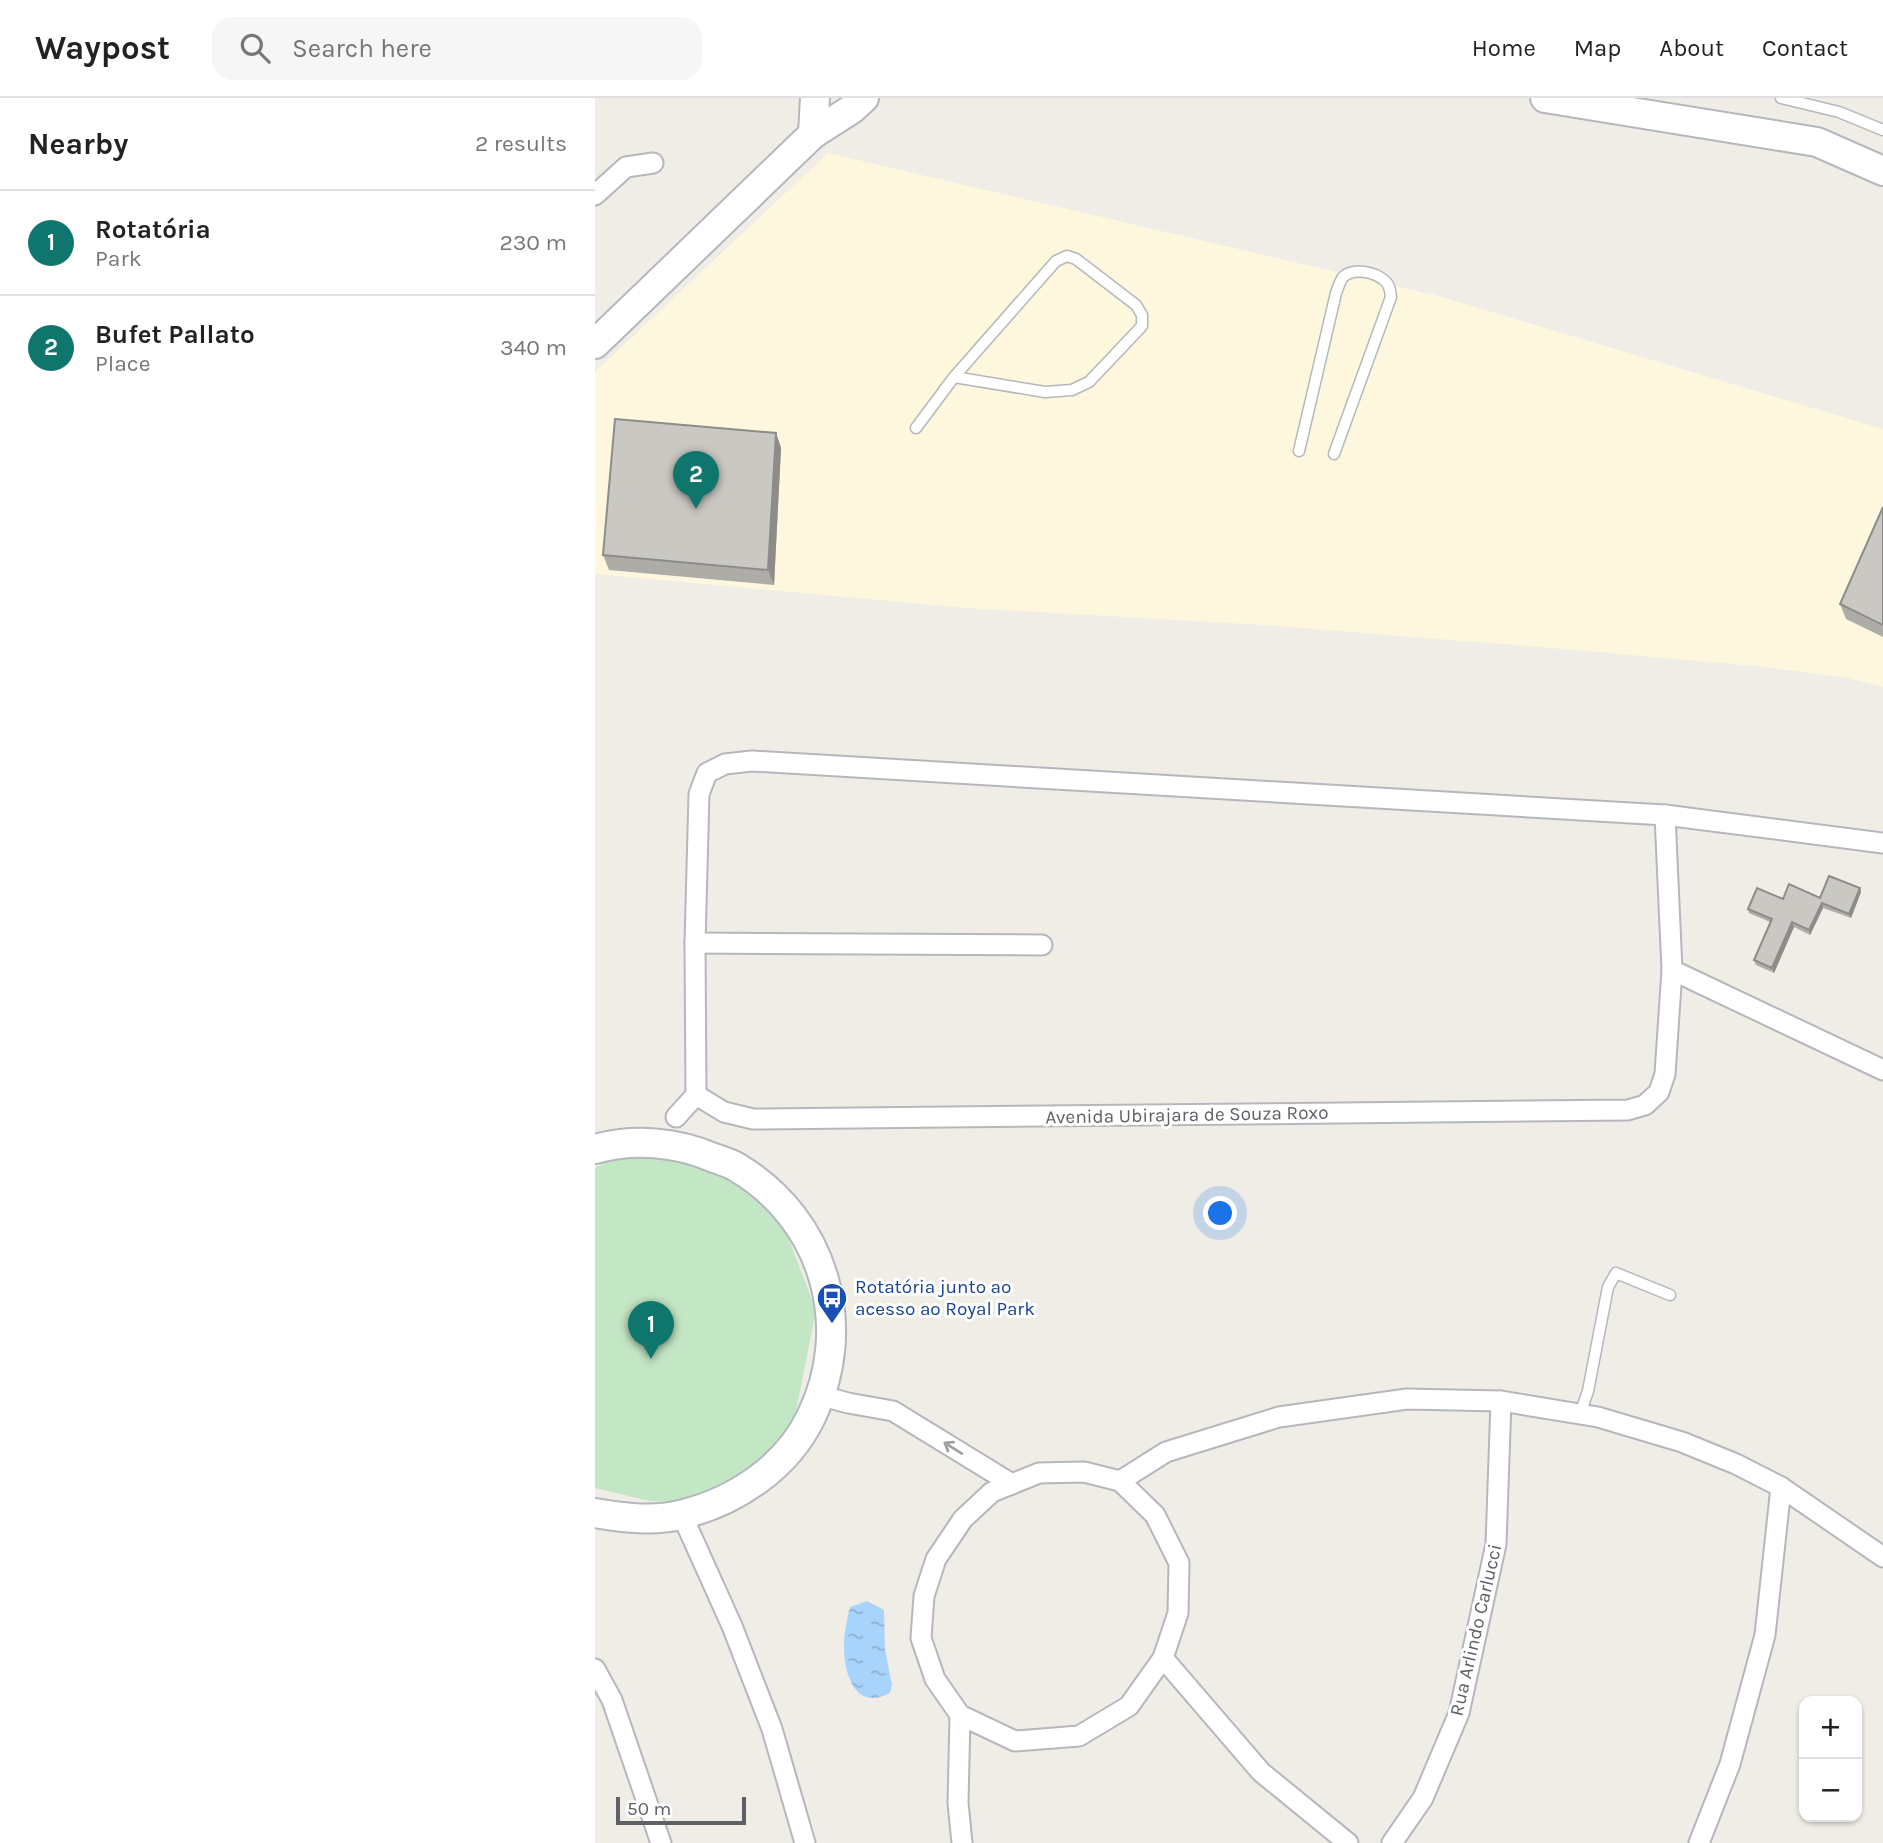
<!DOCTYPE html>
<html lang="en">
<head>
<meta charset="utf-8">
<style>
  :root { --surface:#fff; --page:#f6f6f6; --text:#222; --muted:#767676; --line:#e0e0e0; --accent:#0f766e }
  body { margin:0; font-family:Karla,sans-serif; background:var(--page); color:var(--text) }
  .controls { position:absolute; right:21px; bottom:21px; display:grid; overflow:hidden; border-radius:14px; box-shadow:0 2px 5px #0004 }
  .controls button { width:63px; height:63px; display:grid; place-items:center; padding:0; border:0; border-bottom:2px solid var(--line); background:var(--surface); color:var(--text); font:35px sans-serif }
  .scale { position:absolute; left:21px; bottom:18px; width:130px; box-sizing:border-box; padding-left:7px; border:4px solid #5d6065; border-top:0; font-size:19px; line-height:24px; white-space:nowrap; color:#5d6065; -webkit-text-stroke:5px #fff; paint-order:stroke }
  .you { position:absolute; left:626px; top:1116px; width:24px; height:24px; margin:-18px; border:5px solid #fff; border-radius:50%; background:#1a73e8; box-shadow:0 0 0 10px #1a73e833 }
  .badge { display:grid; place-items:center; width:46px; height:46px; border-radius:50%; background:var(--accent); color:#fff; font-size:23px; font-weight:700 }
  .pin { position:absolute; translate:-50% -58px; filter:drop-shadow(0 2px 4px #0008) }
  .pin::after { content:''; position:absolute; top:37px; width:24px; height:21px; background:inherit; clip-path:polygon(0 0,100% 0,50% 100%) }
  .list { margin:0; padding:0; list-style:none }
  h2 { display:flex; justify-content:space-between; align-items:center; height:91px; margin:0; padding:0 28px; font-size:30px }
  h2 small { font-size:23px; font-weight:400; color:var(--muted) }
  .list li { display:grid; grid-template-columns:46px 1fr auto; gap:21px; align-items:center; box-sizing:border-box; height:105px; padding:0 28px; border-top:2px solid var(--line) }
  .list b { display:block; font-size:26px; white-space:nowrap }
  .list p { margin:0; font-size:23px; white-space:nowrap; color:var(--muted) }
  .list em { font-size:23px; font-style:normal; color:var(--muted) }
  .icon { flex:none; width:38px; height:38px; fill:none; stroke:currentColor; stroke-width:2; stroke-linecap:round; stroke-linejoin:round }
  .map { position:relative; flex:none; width:1288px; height:1745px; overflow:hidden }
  header { display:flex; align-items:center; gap:42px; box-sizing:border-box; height:98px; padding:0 35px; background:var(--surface); border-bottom:2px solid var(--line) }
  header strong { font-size:33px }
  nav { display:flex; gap:38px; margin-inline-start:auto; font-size:24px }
  .search { width:490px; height:63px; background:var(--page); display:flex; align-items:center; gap:18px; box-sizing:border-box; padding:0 24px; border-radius:21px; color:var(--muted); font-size:26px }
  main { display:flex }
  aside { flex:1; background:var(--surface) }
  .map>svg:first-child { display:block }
</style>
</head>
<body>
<header>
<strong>Waypost</strong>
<div class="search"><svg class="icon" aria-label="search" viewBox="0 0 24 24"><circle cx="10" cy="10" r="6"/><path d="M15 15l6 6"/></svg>Search here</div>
<nav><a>Home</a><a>Map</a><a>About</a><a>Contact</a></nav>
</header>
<main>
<aside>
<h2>Nearby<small>2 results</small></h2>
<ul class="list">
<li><span class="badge">1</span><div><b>Rotatória</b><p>Park</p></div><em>230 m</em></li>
<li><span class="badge">2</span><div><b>Bufet Pallato</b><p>Place</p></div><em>340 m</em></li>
</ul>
</aside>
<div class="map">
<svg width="1288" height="1745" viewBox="0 0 1288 1745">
  <defs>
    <pattern id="water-ripples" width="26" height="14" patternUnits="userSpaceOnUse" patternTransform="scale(1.75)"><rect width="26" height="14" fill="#a8d4fc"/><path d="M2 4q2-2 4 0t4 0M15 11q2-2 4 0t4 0" fill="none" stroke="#8cafd0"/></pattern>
  </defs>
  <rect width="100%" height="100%" fill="#efede6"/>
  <path fill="#fdf7dd" d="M233 55 840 197 1288 331V589L1252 580 1171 569 980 552 668 527 371 510 0 476V274Z"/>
  <path fill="#c3e6c4" d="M26 1055 115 1067 186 1121 221 1212 198 1329 132 1390 95 1404 55 1403 0 1390V1070Z"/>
  <path fill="url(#water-ripples)" d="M272 1503 289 1512 290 1551 297 1587 295 1595C260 1614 249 1576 249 1548 249 1534 252 1522 255 1509Z"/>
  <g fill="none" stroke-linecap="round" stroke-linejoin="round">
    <g stroke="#b6b7bc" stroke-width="13">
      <g id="service">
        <path d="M1186 0 1244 14 1288 32"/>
        <path d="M321 330 359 279 461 163 472 158 481 161 541 207 547 217V228L494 284 477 292 450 294 359 279"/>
        <path d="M704 353 741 195C743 190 745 183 748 179 759 169 780 174 790 183 795 187 795 193 796 199L739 356"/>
        <path d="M985 1316 993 1293 1013 1189 1021 1175 1075 1197"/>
      </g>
    </g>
    <g stroke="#b6b7bc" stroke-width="23">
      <g id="minor">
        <path d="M0 97 31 69 58 65"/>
        <path d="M100 845 447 847"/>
        <path d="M1077 872 1288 972"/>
        <path d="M101 997 129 1014 158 1021 1033 1012 1050 1007 1064 994 1070 976 1077 872 1070 717"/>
        <path d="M81 1019 101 997 100 845 104 696 112 675 130 666 157 663 1070 717 1288 745"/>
        <path d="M224 1297 253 1305 298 1313 417 1386"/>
        <path d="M489 1374 525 1383 560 1417 584 1465 583 1515 568 1560 534 1608 484 1638 420 1643 365 1617 340 1581 326 1540 329 1498 341 1461 368 1421 397 1394 444 1375Z"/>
        <path d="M525 1383 571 1354 684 1319 812 1301 906 1303 1003 1319 1087 1344 1141 1366 1186 1389 1288 1459"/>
        <path d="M87 1417 137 1528 177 1631 210 1745"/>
        <path d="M568 1560 666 1674 753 1745"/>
        <path d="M0 1571 17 1602 66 1745"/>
        <path d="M365 1617 363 1705 367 1745"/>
        <path d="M797 1745 828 1700 864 1615 901 1446 906 1303"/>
        <path d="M1104 1745 1135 1666 1170 1537 1186 1389"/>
      </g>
    </g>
    <g stroke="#b4b7bc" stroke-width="32">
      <g id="secondary">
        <path d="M950 0 1222 44 1288 73"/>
        <path d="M218 36 220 0"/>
        <path d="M0 246 218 36 257 11 269 0"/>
        <path d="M0 1051C39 1040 82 1044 119 1060 127 1063 136 1065 143 1070 230 1122 260 1229 216 1319 192 1369 141 1403 89 1416 60 1424 29 1420 0 1415"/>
      </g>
    </g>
    <use href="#service" stroke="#fff" stroke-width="10"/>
    <use href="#minor" stroke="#fff" stroke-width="19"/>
    <use href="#secondary" stroke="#fff" stroke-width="28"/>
  </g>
  <g fill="#aeaca7">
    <path d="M181 335 186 350 179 487 14 472 8 457Z"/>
    <path d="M1288 409V539L1251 521 1245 506Z"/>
    <path d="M1266 794 1256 820 1228 810 1215 837 1199 829 1179 875 1161 867 1159 862 1175 824 1154 815 1153 811 1188 801 1225 800Z"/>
  </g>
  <g fill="#8d8c88">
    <path d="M181 335 186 350 179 487 173 472Z"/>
    <path d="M1265 790 1266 794 1256 820 1254 816Z"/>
    <path d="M1227 805 1228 810 1215 837 1214 832Z"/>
    <path d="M1197 824 1199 829 1179 875 1177 870Z"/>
  </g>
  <g fill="#cac8c2" stroke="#8d8c88" stroke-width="2">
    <path d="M20 321 181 335 173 472 8 457Z"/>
    <path d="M1288 409V527L1245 506Z"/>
    <path d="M1234 778 1265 790 1254 816 1227 805 1214 832 1197 824 1177 870 1159 862 1177 821 1153 811 1162 790 1188 801 1194 786 1225 800Z"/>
  </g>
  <defs><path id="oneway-shaft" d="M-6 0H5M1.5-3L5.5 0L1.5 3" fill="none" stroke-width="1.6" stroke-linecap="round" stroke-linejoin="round" transform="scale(1.75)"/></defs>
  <use stroke="#9ea0a3" href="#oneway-shaft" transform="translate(358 1350) rotate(-148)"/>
  <defs>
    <g id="bus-pin" transform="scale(1.575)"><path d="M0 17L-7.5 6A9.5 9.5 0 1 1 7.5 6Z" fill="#1a4fb4" stroke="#fff"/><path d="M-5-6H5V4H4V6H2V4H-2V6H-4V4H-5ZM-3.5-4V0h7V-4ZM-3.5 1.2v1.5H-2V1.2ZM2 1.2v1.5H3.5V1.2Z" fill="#fff"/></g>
  </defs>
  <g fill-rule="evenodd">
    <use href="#bus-pin" x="237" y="1200"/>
  </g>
  <g text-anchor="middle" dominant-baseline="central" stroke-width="6" stroke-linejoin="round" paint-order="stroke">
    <g font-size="19" fill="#5d6065" stroke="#fff">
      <text transform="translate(592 1017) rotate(-1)">Avenida Ubirajara de Souza Roxo</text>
      <text transform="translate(881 1532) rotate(-77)">Rua Arlindo Carlucci</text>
    </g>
    <g font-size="19" fill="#164399" stroke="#fff" text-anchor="start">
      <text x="260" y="1189">Rotatória junto ao<tspan x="260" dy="22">acesso ao Royal Park</tspan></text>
    </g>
  </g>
</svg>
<div class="controls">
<button>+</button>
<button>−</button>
</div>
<div class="scale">50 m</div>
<div class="you"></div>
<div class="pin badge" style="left:56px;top:1261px">1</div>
<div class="pin badge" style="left:101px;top:411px">2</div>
</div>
</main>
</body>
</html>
